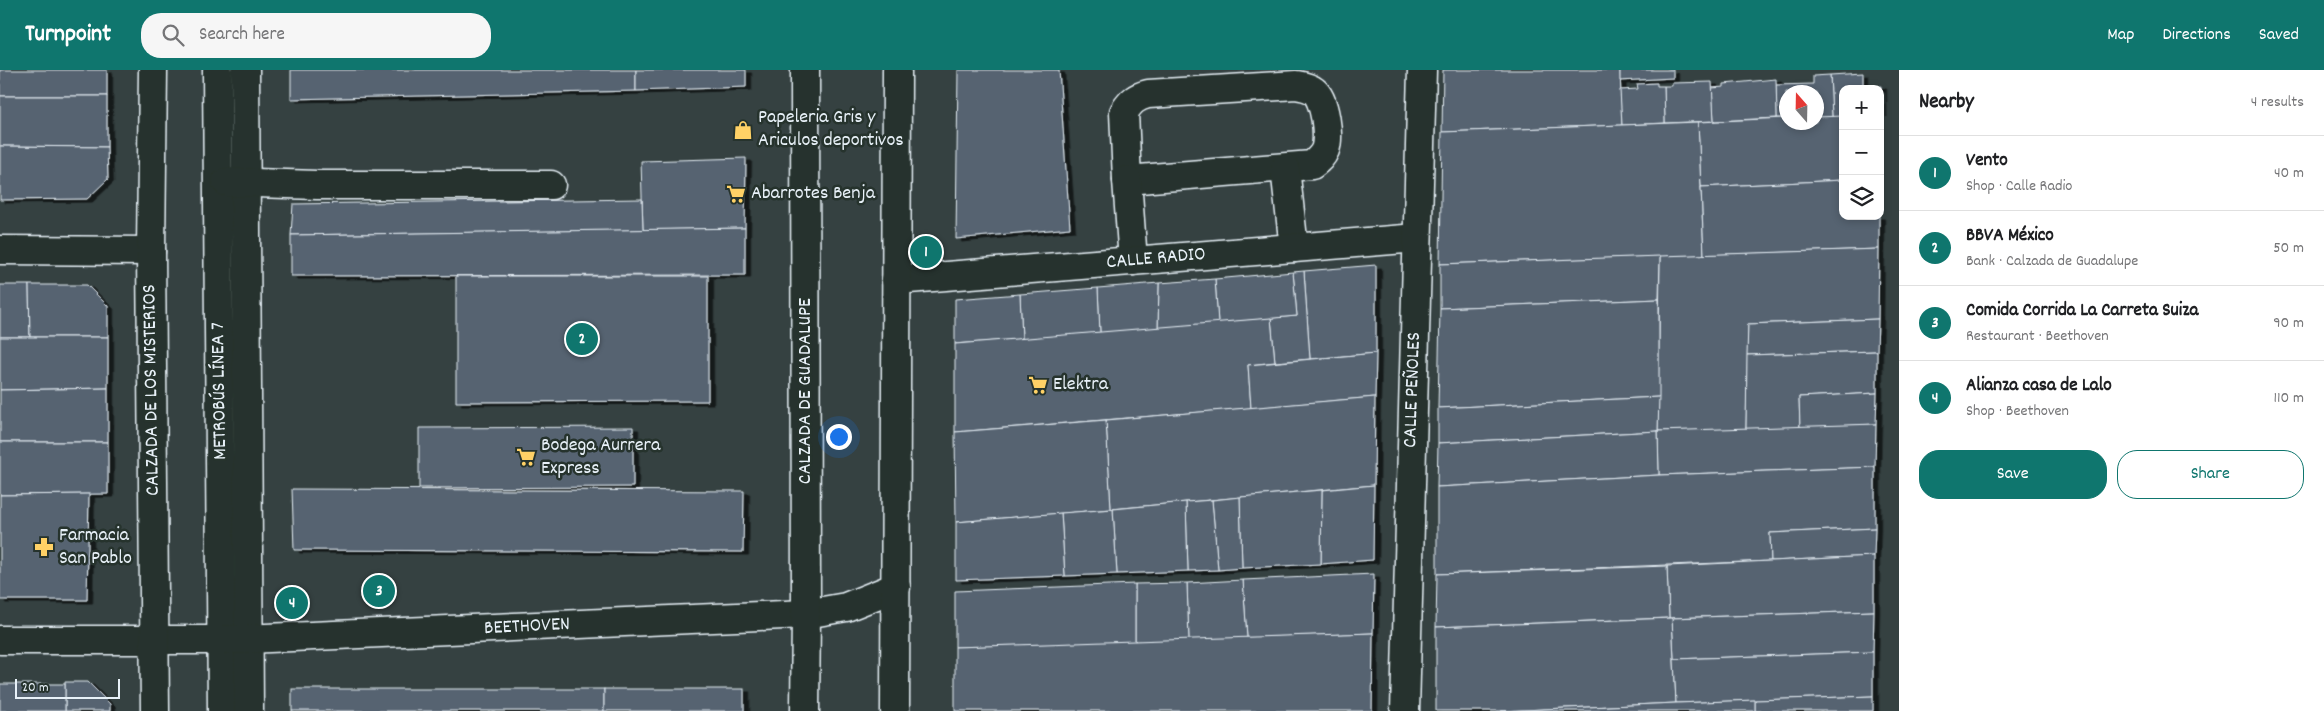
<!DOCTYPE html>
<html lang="en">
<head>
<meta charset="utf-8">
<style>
  :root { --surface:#fff; --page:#f6f6f6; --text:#202124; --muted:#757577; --line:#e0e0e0; --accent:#0f766e }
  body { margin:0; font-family:Dekko,sans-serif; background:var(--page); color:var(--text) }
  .controls { position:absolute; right:15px; top:15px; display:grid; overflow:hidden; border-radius:10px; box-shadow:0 2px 8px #0003 }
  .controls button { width:45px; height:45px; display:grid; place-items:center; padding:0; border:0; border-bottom:1px solid var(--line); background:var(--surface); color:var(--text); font:25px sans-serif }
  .compass { position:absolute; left:1779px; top:15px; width:45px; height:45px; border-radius:50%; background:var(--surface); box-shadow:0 2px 8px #0003; rotate:340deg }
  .scale { position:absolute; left:15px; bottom:12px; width:105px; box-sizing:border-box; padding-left:5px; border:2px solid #e8f1f8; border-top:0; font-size:14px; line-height:18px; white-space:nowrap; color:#e8f1f8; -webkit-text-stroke:4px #26332d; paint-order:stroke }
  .you { position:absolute; left:838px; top:366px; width:18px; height:18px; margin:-12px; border:4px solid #fff; border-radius:50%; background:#1a73e8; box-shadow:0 0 0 8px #1a73e833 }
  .badge { display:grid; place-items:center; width:32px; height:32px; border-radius:50%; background:var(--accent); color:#fff; font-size:16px; font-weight:700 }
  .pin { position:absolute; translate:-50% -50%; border:2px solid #fff; box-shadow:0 1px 5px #0006 }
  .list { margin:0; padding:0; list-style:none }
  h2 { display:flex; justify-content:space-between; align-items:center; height:65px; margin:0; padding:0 20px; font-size:21px }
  h2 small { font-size:16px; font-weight:400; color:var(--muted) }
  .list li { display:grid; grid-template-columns:32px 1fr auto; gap:15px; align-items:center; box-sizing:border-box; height:75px; padding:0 20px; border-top:1px solid var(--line) }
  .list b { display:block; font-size:19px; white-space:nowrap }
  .list p { margin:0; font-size:16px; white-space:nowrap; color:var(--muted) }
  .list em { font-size:16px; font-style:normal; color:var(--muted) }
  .actions { display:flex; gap:10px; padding:15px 20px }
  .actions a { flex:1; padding:11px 0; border:1px solid var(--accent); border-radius:20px; text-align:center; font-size:18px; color:var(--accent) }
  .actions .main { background:var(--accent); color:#fff }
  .icon { flex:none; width:28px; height:28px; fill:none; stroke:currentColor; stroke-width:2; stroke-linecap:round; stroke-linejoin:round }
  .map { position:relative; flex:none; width:1899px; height:641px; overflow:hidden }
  header { display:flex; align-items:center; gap:30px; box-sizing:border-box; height:70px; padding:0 25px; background:var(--accent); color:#fff }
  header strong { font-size:24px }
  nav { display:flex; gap:28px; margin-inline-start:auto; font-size:18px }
  .search { width:350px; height:45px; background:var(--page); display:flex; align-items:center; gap:12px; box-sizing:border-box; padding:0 18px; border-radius:20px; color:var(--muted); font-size:19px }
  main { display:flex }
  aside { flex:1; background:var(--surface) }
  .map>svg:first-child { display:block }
</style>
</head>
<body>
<header>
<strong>Turnpoint</strong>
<div class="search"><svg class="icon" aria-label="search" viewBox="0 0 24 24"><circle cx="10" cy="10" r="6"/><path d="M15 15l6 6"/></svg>Search here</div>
<nav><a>Map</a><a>Directions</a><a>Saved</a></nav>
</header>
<main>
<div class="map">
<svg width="1899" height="641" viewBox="0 0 1899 641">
  <defs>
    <filter id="shadow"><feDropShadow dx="5.5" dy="3" stdDeviation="0" flood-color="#0009"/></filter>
  </defs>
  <rect width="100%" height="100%" fill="#354141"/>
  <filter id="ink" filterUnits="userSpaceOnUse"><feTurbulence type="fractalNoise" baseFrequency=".02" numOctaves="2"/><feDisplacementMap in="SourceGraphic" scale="10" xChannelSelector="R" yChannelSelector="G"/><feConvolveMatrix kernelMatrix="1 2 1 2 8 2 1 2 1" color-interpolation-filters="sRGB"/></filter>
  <g filter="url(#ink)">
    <g fill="#576371" stroke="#e8f1f8" filter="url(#shadow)">
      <rect x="0" y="0" width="107" height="26"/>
      <path d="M291 0H636V21L291 29Z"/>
      <path d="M636 0H746V17L636 21Z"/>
      <path d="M958 0H1059L1070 158 956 169Z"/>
      <path d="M1443 0H1620L1622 55 1442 62Z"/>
      <path d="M1620 0H1673V8L1620 11Z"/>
      <path d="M1863 3V17L1881 16V44L1880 19H1843V46L1832 47 1830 5Z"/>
      <path d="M1830 5 1832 47H1816V22H1786V48H1777L1776 15 1813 14V6Z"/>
      <path d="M1776 9 1777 48 1714 51 1712 18 1724 17V14Z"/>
      <path d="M1712 12 1714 51 1665 53 1664 16H1672V13Z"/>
      <path d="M1657 13V16H1664L1665 53 1622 55 1620 20 1638 19 1637 14Z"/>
      <path d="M0 26H107V77L0 76Z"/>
      <path d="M1843 46V110L1701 117 1698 52 1786 48V52H1816V47Z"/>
      <path d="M1698 52 1704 185 1440 194 1442 62Z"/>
      <path d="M0 76 107 77 108 109 87 129 0 130Z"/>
      <path d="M746 88 745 158 643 160 641 91Z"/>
      <path d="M1843 110V146H1879V179L1704 185 1701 117Z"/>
      <path d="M642 129 643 160 291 165 293 134Z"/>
      <path d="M745 158V205L291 206V165Z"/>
      <path d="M1879 179 1878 249 1748 254 1746 360 1658 361 1660 186Z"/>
      <path d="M1660 186 1659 229 1440 238V194Z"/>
      <path d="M1376 195V283L1310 289 1304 201Z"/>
      <path d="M1304 201 1310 289 1275 292 1271 248 1297 246 1293 202Z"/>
      <path d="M1293 202 1297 246 1218 253 1215 209Z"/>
      <path d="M456 206H708V331L456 332Z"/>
      <path d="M1215 209 1218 253 1158 258 1159 213Z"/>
      <path d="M1159 213 1158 258 1100 263 1098 218Z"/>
      <path d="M0 215H29L30 267H0Z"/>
      <path d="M29 215H87L108 236V267H30Z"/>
      <path d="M1098 218 1100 263 1022 269 1020 224Z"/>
      <path d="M1020 224 1022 269 955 274V229Z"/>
      <path d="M1659 229V327L1438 338 1440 238Z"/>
      <path d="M1271 248 1275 292 1248 295 1251 338 955 362V274Z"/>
      <path d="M1878 249 1877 281 1747 285 1748 254Z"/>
      <path d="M0 267H108V318L0 320Z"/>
      <path d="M1877 281V323L1799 327 1800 358 1746 360 1747 285Z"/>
      <path d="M1376 283 1375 327 1251 338 1248 295Z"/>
      <path d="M108 318V372H0V320Z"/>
      <path d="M1877 323 1876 354 1800 358 1799 327Z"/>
      <path d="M1375 327 1374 415 1111 439 1106 350Z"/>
      <path d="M1659 327 1658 361 1438 373V338Z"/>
      <path d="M1106 350 1111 439 956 452 955 362Z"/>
      <path d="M1876 354 1875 397 1659 405 1658 361Z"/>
      <path d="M633 357V417L419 418V358Z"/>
      <path d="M1658 361 1659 405 1437 417 1438 373Z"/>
      <path d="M0 372H108V424L0 425Z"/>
      <path d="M1875 397V458L1770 463 1771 491 1437 504V417L1659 405Z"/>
      <path d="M1374 415 1373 490 1321 494 1322 420Z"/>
      <path d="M292 419 744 421 743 482 294 480Z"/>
      <path d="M1322 420 1321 494 1242 498 1240 427Z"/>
      <path d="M89 424 87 530H0V425Z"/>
      <path d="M1240 427 1242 498 1218 500 1212 430Z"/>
      <path d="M1212 430 1218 500 1188 501 1186 432Z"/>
      <path d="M1186 432 1188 501 1117 504 1113 439Z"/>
      <path d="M1113 439 1117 504 1065 506 1061 443Z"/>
      <path d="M1061 443 1065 506 956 510V452Z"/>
      <path d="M1875 458 1874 486 1771 491 1770 463Z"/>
      <path d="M1874 486V541L1669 548 1667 496Z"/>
      <path d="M1667 496 1669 548 1436 557 1437 504Z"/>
      <path d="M1374 504 1373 563 1247 568 1243 510Z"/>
      <path d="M1243 510 1247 568 1189 571 1187 513Z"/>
      <path d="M1187 513 1189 571 1135 573V514Z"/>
      <path d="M1135 514V573L955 577V521Z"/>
      <path d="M1874 541 1873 582 1674 589 1672 548Z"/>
      <path d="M1672 548 1676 633 1501 641H1436V557Z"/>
      <path d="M1373 563 1372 641H955V577Z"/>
      <path d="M1873 582V626L1676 633 1674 589Z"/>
      <path d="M65 612H88L110 634V641H65Z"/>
      <rect x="0" y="614" width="65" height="27"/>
      <rect x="292" y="619" width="312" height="22"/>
      <rect x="604" y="619" width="140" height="22"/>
      <path d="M1873 626V641H1755V630Z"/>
      <path d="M1755 630V641H1501L1676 633Z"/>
    </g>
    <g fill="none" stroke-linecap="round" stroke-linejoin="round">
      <g stroke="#e8f1f8" stroke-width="31">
        <g id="minor">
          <path d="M217 0 222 641"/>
          <path d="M245 0 249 641"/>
          <path d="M1296 15C1302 16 1309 17 1314 21 1325 29 1330 67 1325 80 1322 87 1318 90 1312 95L1127 110 1124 42C1131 31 1136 27 1148 24Z"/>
          <path d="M1285 98 1294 178"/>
          <path d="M1127 110 1133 191"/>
          <path d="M226 112 317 115H551"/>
          <path d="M0 180 151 181"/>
          <path d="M896 210 1417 168"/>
          <path d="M0 570H223L806 544 846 537 896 517"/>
          <path d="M1405 641 1422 0"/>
        </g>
      </g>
      <g stroke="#e8f1f8" stroke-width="31">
        <g id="major">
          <path d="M153 0 151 181 155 641"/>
          <path d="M805 641 806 544 805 0"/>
          <path d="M895 641 897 0"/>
        </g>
      </g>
      <use href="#minor" stroke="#26332d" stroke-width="28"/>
      <use href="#major" stroke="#26332d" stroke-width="28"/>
    </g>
  </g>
  <defs>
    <g id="shop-bare" transform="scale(1.5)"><path d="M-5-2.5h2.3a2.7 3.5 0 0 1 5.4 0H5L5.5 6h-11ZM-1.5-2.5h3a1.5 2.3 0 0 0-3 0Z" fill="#ffd166" stroke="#26332d" stroke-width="2.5" paint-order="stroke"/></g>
    <g id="supermarket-bare" transform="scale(1.5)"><path d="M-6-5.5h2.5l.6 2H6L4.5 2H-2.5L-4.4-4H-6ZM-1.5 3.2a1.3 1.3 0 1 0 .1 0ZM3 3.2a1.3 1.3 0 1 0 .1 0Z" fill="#ffd166" stroke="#26332d" stroke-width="2.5" paint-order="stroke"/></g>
    <g id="pharmacy-bare" transform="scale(1.5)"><path d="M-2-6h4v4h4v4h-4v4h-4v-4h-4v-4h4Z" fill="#ffd166" stroke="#26332d" stroke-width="2.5" paint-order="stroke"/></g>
  </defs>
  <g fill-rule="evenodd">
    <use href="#shop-bare" x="743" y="60"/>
    <use href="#supermarket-bare" x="736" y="124"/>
    <use href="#supermarket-bare" x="1038" y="315"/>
    <use href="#supermarket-bare" x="526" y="387"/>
    <use href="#pharmacy-bare" x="44" y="477"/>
  </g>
  <g text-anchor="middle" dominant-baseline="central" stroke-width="5" stroke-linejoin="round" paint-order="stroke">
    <g font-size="20" fill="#e8f1f8" stroke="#26332d" text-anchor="start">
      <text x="758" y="48">Papeleria Gris y<tspan x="758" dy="23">Ariculos deportivos</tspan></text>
      <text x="751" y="124">Abarrotes Benja</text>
      <text x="1053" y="315">Elektra</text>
      <text x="541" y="376">Bodega Aurrera<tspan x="541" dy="23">Express</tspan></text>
      <text x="59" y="466">Farmacia<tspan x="59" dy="23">San Pablo</tspan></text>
    </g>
    <g font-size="20" fill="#e8f1f8" stroke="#26332d">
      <text transform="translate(1156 189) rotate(-5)">CALLE RADIO</text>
      <text transform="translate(152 320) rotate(-91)">CALZADA DE LOS MISTERIOS</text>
      <text transform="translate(1413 320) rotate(-88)">CALLE PEÑOLES</text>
      <text transform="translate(220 321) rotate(-91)">METROBÚS LÍNEA 7</text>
      <text transform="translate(806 321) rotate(-90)">CALZADA DE GUADALUPE</text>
      <text transform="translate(527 557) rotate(-3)">BEETHOVEN</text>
    </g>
  </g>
</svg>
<div class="controls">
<button>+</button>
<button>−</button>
<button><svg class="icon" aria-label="layers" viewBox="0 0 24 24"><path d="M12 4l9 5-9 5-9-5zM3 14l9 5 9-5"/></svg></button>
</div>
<svg class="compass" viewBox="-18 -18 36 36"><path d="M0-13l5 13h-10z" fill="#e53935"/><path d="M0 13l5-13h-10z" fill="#757577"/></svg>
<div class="scale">20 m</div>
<div class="you"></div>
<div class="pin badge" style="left:926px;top:182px">1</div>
<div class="pin badge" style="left:582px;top:269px">2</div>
<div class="pin badge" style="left:379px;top:521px">3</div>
<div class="pin badge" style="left:292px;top:533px">4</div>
</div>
<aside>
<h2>Nearby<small>4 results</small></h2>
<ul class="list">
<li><span class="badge">1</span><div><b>Vento</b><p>Shop · Calle Radio</p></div><em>40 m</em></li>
<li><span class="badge">2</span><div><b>BBVA México</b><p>Bank · Calzada de Guadalupe</p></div><em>50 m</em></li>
<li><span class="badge">3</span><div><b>Comida Corrida La Carreta Suiza</b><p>Restaurant · Beethoven</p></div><em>90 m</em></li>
<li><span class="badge">4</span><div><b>Alianza casa de Lalo</b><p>Shop · Beethoven</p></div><em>110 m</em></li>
</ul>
<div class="actions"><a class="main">Save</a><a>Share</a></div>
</aside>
</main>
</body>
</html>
